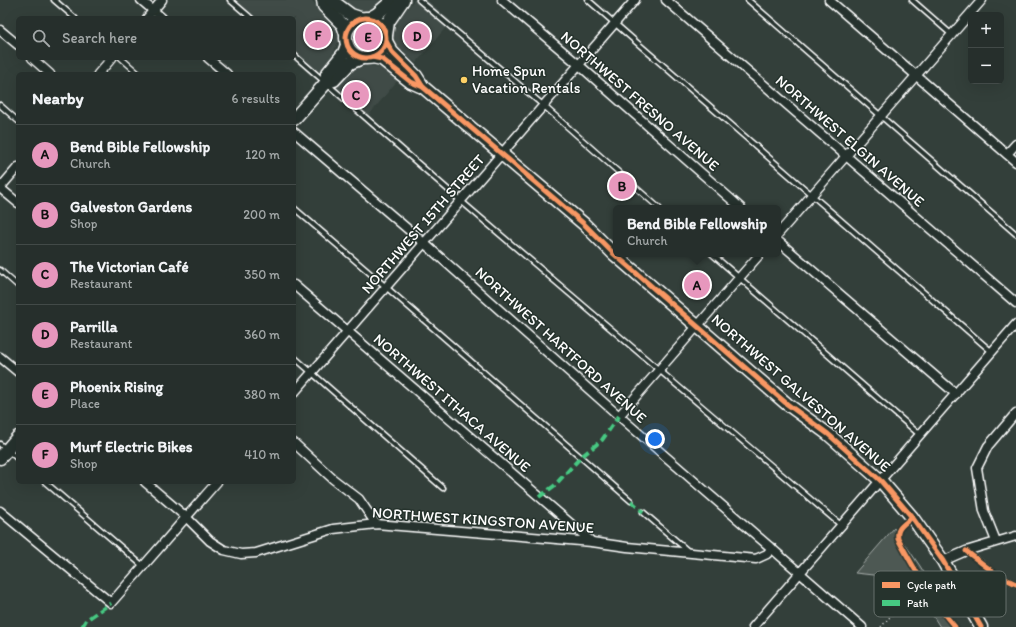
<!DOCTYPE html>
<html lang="en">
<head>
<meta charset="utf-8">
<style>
  :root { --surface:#262f2c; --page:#2e3734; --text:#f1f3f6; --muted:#a4a9a9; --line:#424a48; --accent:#e797bd }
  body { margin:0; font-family:Itim,sans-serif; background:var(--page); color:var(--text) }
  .controls { position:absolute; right:12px; top:12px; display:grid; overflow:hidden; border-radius:6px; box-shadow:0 4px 16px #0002 }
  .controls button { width:36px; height:36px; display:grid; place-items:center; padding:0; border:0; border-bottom:1px solid var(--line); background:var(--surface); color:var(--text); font:20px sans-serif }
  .you { position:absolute; left:655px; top:439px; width:14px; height:14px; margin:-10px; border:3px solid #fff; border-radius:50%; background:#1a73e8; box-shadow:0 0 0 6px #1a73e833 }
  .badge { display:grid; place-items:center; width:26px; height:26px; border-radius:50%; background:var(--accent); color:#111; font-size:13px; font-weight:700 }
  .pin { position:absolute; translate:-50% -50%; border:2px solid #fff; box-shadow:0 1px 4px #0006 }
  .popup { position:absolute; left:613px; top:205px; width:168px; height:52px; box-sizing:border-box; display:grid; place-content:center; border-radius:6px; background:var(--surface); filter:drop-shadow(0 1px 3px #0005); font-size:13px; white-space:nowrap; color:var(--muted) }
  .popup b { font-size:15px; color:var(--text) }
  .popup::after { content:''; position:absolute; left:50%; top:100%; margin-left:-8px; border:8px solid transparent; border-top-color:var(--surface) }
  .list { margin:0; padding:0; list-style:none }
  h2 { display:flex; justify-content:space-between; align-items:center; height:52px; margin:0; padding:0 16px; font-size:17px }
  h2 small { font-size:13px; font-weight:400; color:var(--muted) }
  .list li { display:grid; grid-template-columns:26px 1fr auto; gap:12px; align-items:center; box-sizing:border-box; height:60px; padding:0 16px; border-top:1px solid var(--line) }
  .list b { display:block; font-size:15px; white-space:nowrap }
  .list p { margin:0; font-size:13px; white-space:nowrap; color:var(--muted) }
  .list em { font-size:13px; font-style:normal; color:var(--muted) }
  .icon { flex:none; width:22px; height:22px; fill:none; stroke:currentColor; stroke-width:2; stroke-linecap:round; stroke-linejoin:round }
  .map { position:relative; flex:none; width:1016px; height:627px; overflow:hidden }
  .search { position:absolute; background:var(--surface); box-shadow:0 4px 16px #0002; left:16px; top:16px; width:280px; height:44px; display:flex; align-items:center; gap:10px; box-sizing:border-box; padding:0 14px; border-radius:6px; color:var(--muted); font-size:15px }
  .panel { position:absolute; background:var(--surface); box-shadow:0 4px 16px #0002; left:16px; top:72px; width:280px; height:412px; border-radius:6px }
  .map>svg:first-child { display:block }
</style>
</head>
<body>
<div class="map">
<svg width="1016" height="627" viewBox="0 0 1016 627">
  <rect width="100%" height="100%" fill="#333f3a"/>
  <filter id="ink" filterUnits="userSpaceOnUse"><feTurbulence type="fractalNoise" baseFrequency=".025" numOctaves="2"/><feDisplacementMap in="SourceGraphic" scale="8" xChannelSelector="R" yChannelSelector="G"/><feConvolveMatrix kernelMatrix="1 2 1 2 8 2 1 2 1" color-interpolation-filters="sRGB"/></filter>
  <g filter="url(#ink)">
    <g fill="#404c47">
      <path d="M225 0H311L338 25 340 36 333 54 314 78 291 58H294V18H245Z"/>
      <path d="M338 0H388L378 9 362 13 349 10Z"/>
      <path d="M414 0H427L451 21 416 63 397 48 393 33 399 19Z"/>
      <path d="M371 65 384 69 397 81 364 121 331 93 349 70Z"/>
    </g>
    <path fill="#4d5853" stroke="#a6aca9" d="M894 528 920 566 957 627H940L930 611 891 577 855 573Z"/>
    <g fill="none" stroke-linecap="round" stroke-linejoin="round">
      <g stroke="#fff" stroke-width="7">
        <g id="lane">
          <path d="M54 0 75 18"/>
          <path d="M230 0 251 18"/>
          <path d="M419 0 544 106 659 208"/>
          <path d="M588 0 992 352"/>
          <path d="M748 0 1016 234"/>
          <path d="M912 0 952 35"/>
          <path d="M294 55 461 201 842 526"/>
          <path d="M121 58 139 74"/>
          <path d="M0 105 18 121"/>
          <path d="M294 208 386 287 631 501"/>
          <path d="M712 254 920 435"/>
          <path d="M0 270 18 286"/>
          <path d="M294 357 443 488"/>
          <path d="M0 444 18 459"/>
          <path d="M45 482 143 566"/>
          <path d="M643 512 688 551"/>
          <path d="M967 551 997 575 1016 584"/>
        </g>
      </g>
      <g stroke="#fff" stroke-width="11">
        <g id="street">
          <path d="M141 0 162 18"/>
          <path d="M502 0 579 65 741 208"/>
          <path d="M666 0 1016 303"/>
          <path d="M829 0 1016 162"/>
          <path d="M147 18 162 0"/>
          <path d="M0 30 18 45"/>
          <path d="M32 58 50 74"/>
          <path d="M208 58 227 74"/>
          <path d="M98 74 112 58"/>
          <path d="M294 132 424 243 619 416 862 627"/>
          <path d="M1007 154 1016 144"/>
          <path d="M0 188 18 167"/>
          <path d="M0 188 18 203"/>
          <path d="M778 234 982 0"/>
          <path d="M778 241 956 394"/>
          <path d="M294 285 592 542"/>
          <path d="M0 357 18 372"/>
          <path d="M294 393 635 0"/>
          <path d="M619 416 760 254"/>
          <path d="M294 443 333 479 359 499 376 524"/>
          <path d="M145 482 186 517 210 541 224 550 241 554 256 553 333 529 376 524 592 542 627 547 756 559 767 554 772 548"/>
          <path d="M0 511 111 603 217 482"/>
          <path d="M996 541 984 511 977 468 988 446 1016 413"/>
          <path d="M943 561 966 551 1016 536"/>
          <path d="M753 627 1016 324"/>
        </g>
      </g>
      <g stroke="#fff" stroke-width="15">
        <g id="secondary">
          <path d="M323 0 324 6 343 25 346 34"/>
          <path d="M331 0 351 15 360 18"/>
          <circle cx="366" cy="38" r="20"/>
          <path d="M370 18 377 14 393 0"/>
          <path d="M386 35 388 22 403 0"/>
          <path d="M386 41 392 52 416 76 423 87 584 224 613 253 787 404 828 434 881 481 912 517 943 561 981 627"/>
          <path d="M372 57 382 59 411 82 420 86"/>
          <path d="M326 83 334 80 350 63 362 58"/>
          <path d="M294 119 326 83 327 74 344 53 347 45"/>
          <path d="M0 458 18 437"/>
        </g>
      </g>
      <path stroke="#fff" stroke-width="1.5" stroke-dasharray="1 3" stroke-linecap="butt" d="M881 627 922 581"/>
      <use href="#lane" stroke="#26332d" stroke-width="4"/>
      <use href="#street" stroke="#26332d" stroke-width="8"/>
      <use href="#secondary" stroke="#26332d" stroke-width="12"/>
      <g stroke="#46c982" stroke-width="4" stroke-dasharray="8 4" stroke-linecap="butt">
        <path d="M539 497 554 486 581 457 602 440 619 416"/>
        <path d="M631 501 643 512"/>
        <path d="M82 627 86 620 111 603"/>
      </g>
      <g stroke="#26332d" stroke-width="8">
        <g id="cycleway">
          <circle cx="366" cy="38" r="20"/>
          <path d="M386 41 392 52 416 76 423 87 584 224 613 253 787 404 828 434 881 481 912 517 943 561 981 627"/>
          <path d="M372 57 382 59 411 82 423 87"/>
          <path d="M912 517C904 525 896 527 898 539 915 570 932 601 955 627"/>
          <path d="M966 551 997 575 1016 584"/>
        </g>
      </g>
      <use href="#cycleway" stroke="#f99763" stroke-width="5"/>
    </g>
  </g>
  <circle fill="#ffd166" stroke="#26332d" stroke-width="1.5" cx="464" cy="80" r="4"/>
  <g text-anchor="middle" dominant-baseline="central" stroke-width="3" stroke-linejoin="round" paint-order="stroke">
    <g font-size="15" fill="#fff" stroke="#26332d" text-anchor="start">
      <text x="472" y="71">Home Spun<tspan x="472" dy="17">Vacation Rentals</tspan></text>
    </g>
    <g font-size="15" fill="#fff" stroke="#26332d">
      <text transform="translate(640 101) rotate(41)">NORTHWEST FRESNO AVENUE</text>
      <text transform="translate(850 141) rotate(41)">NORTHWEST ELGIN AVENUE</text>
      <text transform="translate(423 224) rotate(-49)">NORTHWEST 15TH STREET</text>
      <text transform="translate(561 345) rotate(42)">NORTHWEST HARTFORD AVENUE</text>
      <text transform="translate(801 393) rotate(41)">NORTHWEST GALVESTON AVENUE</text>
      <text transform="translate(452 403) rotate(41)">NORTHWEST ITHACA AVENUE</text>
      <text transform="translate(483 520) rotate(4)">NORTHWEST KINGSTON AVENUE</text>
    </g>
  </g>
  <rect x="874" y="571" width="132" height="46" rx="6" fill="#26332d" stroke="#67706c" stroke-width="1"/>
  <rect x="882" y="582" width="18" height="6" fill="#f99763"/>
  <rect x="882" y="600" width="18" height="6" fill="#46c982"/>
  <g font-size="11" fill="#fff">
    <text x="907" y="589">Cycle path</text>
    <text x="907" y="607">Path</text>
  </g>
</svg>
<div class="controls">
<button>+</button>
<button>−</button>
</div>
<div class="you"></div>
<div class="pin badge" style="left:697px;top:285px">A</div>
<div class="popup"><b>Bend Bible Fellowship</b>Church</div>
<div class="pin badge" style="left:622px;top:186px">B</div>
<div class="pin badge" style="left:356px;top:95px">C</div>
<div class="pin badge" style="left:417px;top:36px">D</div>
<div class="pin badge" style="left:368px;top:37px">E</div>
<div class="pin badge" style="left:318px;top:35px">F</div>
<div class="search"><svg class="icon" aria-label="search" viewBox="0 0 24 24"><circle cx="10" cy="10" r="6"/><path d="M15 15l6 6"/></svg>Search here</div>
<section class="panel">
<h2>Nearby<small>6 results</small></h2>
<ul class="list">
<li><span class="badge">A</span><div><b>Bend Bible Fellowship</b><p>Church</p></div><em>120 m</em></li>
<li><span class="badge">B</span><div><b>Galveston Gardens</b><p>Shop</p></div><em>200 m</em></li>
<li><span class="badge">C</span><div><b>The Victorian Café</b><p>Restaurant</p></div><em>350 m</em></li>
<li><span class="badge">D</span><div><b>Parrilla</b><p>Restaurant</p></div><em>360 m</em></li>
<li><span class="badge">E</span><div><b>Phoenix Rising</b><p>Place</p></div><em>380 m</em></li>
<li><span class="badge">F</span><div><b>Murf Electric Bikes</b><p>Shop</p></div><em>410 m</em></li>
</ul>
</section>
</div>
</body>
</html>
